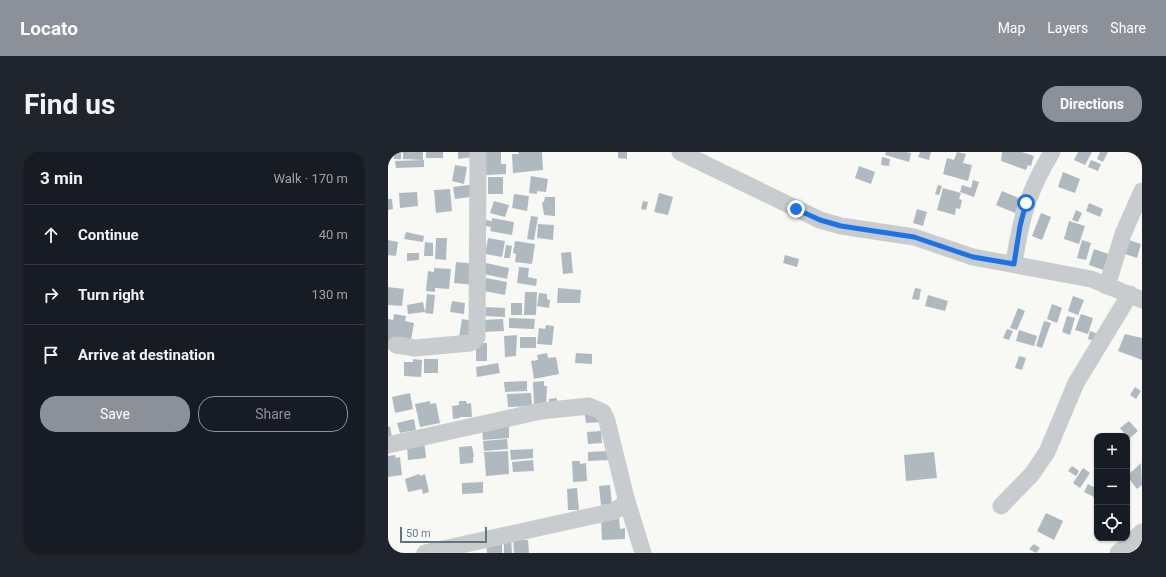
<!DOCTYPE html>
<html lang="en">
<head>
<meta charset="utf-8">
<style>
  :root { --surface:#171b24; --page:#20242c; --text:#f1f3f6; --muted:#9ea1a6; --line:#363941; --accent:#8c9099 }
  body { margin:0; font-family:Roboto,sans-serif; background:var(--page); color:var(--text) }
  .controls { position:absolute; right:12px; bottom:12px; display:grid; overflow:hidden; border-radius:8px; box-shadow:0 1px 3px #0004 }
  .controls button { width:36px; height:36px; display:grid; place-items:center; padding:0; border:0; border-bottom:1px solid var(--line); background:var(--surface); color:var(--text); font:20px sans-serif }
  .scale { position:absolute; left:12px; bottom:10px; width:87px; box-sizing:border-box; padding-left:4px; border:2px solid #607583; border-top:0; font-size:11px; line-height:14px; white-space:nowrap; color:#607583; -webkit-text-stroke:3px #fff; paint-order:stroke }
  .stop { position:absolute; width:12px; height:12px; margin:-9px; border:3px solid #1a73e8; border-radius:50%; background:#fff }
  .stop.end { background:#1a73e8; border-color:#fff; box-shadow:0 1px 4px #0008 }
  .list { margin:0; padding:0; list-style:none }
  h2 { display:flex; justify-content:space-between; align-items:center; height:52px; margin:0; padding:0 16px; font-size:17px }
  h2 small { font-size:13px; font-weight:400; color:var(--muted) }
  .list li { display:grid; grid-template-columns:26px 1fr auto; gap:12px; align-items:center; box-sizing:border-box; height:60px; padding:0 16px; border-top:1px solid var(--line) }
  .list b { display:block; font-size:15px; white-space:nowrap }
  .list em { font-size:13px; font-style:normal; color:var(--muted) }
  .actions { display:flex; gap:8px; padding:12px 16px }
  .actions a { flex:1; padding:9px 0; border:1px solid var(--accent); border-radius:16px; text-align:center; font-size:14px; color:var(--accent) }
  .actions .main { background:var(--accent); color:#fff }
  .icon { flex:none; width:22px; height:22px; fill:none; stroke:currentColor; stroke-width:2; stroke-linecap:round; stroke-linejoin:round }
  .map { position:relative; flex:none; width:754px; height:401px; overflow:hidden; border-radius:16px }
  header { display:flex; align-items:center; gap:24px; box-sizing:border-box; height:56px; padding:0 20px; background:var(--accent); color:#fff }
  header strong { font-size:19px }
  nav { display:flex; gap:22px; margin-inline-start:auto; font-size:14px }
  .intro { display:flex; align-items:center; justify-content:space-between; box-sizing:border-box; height:96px; padding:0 24px }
  h1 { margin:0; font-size:28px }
  .button { padding:10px 18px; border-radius:16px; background:var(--accent); color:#fff; font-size:14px; font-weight:700 }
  main { display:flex; gap:24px; padding:0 24px }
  aside { flex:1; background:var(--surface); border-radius:16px; box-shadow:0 1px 3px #0004 }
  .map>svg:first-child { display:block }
</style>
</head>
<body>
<header>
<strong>Locato</strong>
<nav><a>Map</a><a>Layers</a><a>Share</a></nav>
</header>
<div class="intro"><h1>Find us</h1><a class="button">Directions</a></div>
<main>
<aside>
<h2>3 min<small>Walk · 170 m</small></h2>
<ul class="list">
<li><svg class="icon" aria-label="ahead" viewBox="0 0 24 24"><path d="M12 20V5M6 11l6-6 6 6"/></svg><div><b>Continue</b></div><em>40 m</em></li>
<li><svg class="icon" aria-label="right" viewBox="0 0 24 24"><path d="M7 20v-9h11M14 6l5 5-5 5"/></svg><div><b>Turn right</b></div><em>130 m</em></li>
<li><svg class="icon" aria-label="arrive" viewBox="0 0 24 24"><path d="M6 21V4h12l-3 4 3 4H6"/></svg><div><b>Arrive at destination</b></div></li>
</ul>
<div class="actions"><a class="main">Save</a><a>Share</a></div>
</aside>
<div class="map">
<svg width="754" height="401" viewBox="0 0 754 401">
  <rect width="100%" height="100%" fill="#f8f8f5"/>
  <g fill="#b0b9bf">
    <rect x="6" y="0" width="7" height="7"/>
    <path d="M15 0H35V8L15 7Z"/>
    <rect x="38" y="0" width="17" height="6"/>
    <path d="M70 0H85V5L70 7Z"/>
    <path d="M98 0H113V12H118V22L98 23Z"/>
    <path d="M130 0H154L155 18 125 21 124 2H131Z"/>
    <path d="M230 0H239V7L230 6Z"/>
    <path d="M498 0H518L523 1 521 10 497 3Z"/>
    <path d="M532 0H543L541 8 530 5Z"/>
    <path d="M569 0 578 2 575 11 584 13 580 29 555 22 559 6 566 8Z"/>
    <path d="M614 0H634L646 4 643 14 640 13 638 18 613 9Z"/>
    <path d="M690 0H704L697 13 686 8Z"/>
    <path d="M712 0H720L715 10 709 7Z"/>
    <path d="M494 5 502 7 501 14 493 13Z"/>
    <path d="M36 8V15L8 16 7 9Z"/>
    <path d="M703 8 713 12 710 19 700 15Z"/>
    <path d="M67 13 79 15 76 32 64 29Z"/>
    <path d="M471 14 487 20 483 32 467 26Z"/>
    <path d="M675 20 692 27 687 41 670 35Z"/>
    <path d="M143 24 160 27 158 40 149 39V42L141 41Z"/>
    <rect x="100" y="25" width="15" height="17"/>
    <path d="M585 28 591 30 586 45 572 40 574 33 583 36Z"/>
    <path d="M88 32 89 44 67 47 65 35Z"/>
    <path d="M550 33 554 34 551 43 547 42Z"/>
    <path d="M555 36 573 41 571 47 574 48 572 57 568 56 567 63 549 58Z"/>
    <path d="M62 37 64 59 48 61 46 38Z"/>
    <path d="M614 39 633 47 627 61 608 53Z"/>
    <path d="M29 40 30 54 12 56 11 41Z"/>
    <path d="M271 41 285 45 280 63 266 60Z"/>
    <path d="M126 42 141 44 139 59 124 56Z"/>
    <path d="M157 45H167V64L156 63 154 50H156Z"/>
    <path d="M0 47H4L5 57 0 58Z"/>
    <path d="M106 49 121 53 117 65 102 61Z"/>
    <path d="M255 49 260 50 258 58 253 57Z"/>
    <path d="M701 51 715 57 712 65 698 59Z"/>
    <path d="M529 57 539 60 535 74 525 71Z"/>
    <path d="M688 58 694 61 690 70 684 68Z"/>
    <path d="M653 61 663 65 654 88 644 84Z"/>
    <path d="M143 64 150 65 146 88 139 87Z"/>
    <path d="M104 66 126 70 124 83 102 79 103 75 97 74 98 68 104 69Z"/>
    <path d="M681 69 697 74 691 92 676 87Z"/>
    <path d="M150 72 166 73 165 88 149 86Z"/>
    <path d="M18 80 36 84 35 90 16 87Z"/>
    <path d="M48 86H59L58 108 47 107Z"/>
    <path d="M100 86 117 89 114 105 97 102Z"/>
    <path d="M735 86 753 92 749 106 731 100Z"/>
    <path d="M0 88 10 90 8 104 0 103Z"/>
    <path d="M694 88 703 91 698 108 689 106Z"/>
    <path d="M127 89 147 92 144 112 127 110 128 102 125 101Z"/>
    <path d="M37 90 45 91V104H36Z"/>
    <path d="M118 93 124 94 122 106H116Z"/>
    <path d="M706 97 726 104 721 120 701 113Z"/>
    <path d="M183 100 185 121 175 122 173 101Z"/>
    <path d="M19 101H31V108L19 109Z"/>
    <path d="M397 103 411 107 409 115 395 111Z"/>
    <path d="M68 110 89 112 87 133 66 131Z"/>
    <path d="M98 111 121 116 119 127 96 122Z"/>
    <path d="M131 115 141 116 140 125 149 127 148 134 129 131Z"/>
    <path d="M46 116 63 117 61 137 47 136V140L38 139 40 119 46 120Z"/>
    <path d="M98 126 119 130 117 143 96 139Z"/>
    <path d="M0 135 16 137 14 154 0 153Z"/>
    <path d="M170 136 193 138 192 151H169Z"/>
    <path d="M527 136 533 137 531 148 524 147Z"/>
    <path d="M137 140H149L148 163H136Z"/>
    <path d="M151 141 159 142V147L162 148 161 156 149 154Z"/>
    <path d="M39 142 47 143 45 162 37 161Z"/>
    <path d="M540 143 560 149 557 159 537 154Z"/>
    <path d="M685 144 696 148 690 163 680 159Z"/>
    <path d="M64 149 77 151 76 162 62 160Z"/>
    <path d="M35 150 37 160 20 162 19 153Z"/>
    <rect x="123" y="151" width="11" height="12"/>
    <path d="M664 152 674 156 669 171 659 167Z"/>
    <path d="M98 155 117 156V165L97 164Z"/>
    <path d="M630 156 637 159 629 178 622 176Z"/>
    <path d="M6 162 18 164 17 169 26 171 23 188 17 192 0 189V167L5 168Z"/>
    <path d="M693 162 705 166 700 182 687 178Z"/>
    <path d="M679 164 687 166 682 183 674 180Z"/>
    <path d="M121 166 147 167 146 177 121 176Z"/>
    <path d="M74 167 86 169 83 187 71 185Z"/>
    <path d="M115 167 116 179 94 180V168Z"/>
    <path d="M656 169 663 171 654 196 648 194Z"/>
    <path d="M158 173 166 174 164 193 149 192 151 176 157 177Z"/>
    <path d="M619 177 625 179 621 188 615 186Z"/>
    <path d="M631 178 649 184 646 194 628 189Z"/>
    <path d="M702 179 710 182 707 189 700 187Z"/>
    <path d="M737 182 754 186V208L730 199Z"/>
    <path d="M129 183 128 204 117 205 116 184Z"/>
    <rect x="132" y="185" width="16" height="11"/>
    <rect x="88" y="191" width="11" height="18"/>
    <path d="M159 201 160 206 168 205 171 222 146 227 143 209 150 208 149 203Z"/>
    <path d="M188 201 204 202V212L187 211Z"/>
    <path d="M631 204 638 206 634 218 627 216Z"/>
    <path d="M25 207 34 208 33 225 16 224V210H25Z"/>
    <rect x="36" y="207" width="14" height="14"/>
    <path d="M110 211 112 221 89 225 88 215Z"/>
    <path d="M139 229V239L117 240 116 230Z"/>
    <path d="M156 229V234H159L158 252 146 253 145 230Z"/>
    <path d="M747 235 753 239 748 247 742 243Z"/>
    <path d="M22 241 25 257 7 261 4 245Z"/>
    <path d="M143 241 144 254 120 255 119 242Z"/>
    <path d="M169 246V254L161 255V247Z"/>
    <path d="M42 249V252L48 251 52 271 32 275 27 252Z"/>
    <path d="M71 249H78L79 252 83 251 84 265H72V266L65 267 64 254 71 253Z"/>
    <path d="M196 258 215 270 198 271Z"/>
    <path d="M26 267 28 278 12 281 9 271Z"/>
    <path d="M741 269 750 279 741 287 732 276Z"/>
    <path d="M121 273V286L95 288 94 275Z"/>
    <path d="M2 274 4 285 0 286V275Z"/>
    <path d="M213 279 214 291 200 292 199 280Z"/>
    <path d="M36 287 38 306 20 308 19 294Z"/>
    <path d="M119 287 120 297 96 299 95 289Z"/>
    <path d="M84 294 86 305H85V311L72 312 71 295Z"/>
    <path d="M145 297V306L123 308 122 298Z"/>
    <path d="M120 299 121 322 98 324 96 300Z"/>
    <path d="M221 299 222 308 200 309V300Z"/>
    <path d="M546 300 549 326 518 329 516 303Z"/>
    <path d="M7 303 8 306 12 305 14 323 0 325V304Z"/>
    <path d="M145 308 146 319 125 320 124 310Z"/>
    <path d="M184 309H192V312L198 311 199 329 185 330Z"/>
    <path d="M753 311 754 333 749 337 739 324Z"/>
    <path d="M684 314 691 319 688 324 680 319Z"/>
    <path d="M695 316 702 321 692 336 685 331Z"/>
    <path d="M31 322 32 324 37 322 41 340 35 342 34 337 20 340 17 327Z"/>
    <path d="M95 330V341L74 342V331Z"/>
    <path d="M700 332 709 337 708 346 696 340Z"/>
    <path d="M222 333 224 352 213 353 211 334Z"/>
    <path d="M189 336 191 358H180L179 337Z"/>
    <path d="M658 361 675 369 666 388 649 379Z"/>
    <path d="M231 366 232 377 237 376V387L214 388 213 367Z"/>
    <path d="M125 385H134L135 388H140L141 401H126Z"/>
    <path d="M116 386H123L124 401H116Z"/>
    <path d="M114 389V401H99L98 390Z"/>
    <path d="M646 392 652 396 648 401 641 397Z"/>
  </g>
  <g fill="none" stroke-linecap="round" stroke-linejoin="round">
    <g stroke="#c8cccf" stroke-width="17">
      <path d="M292 0 432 68 453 74 526 85 585 105 703 127 754 148"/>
      <path d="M626 111C633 65 640 40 664 0"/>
      <path d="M719 134 735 82 754 39"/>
      <path d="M8 193 27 196 82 191 86 189 89 185 90 0"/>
      <path d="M0 293 153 259 201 254 215 260 219 269 238 346 236 352 227 359 37 401"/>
      <path d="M238 346 255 401"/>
      <path d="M613 354 644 322 659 300 688 231 742 142"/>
      <path d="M730 401 754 380"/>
    </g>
  </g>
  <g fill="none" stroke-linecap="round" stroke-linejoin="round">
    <path stroke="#1a73e8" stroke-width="5" d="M408 57 432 68 453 74 526 85 585 105 626 112 632 74 638 51"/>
  </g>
</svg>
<div class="controls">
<button>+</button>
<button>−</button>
<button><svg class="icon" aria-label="locate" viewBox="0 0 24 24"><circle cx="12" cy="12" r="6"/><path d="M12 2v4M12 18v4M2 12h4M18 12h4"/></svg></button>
</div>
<div class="scale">50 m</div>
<div class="stop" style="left:638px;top:51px"></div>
<div class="stop end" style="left:408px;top:57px"></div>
</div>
</main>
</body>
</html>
